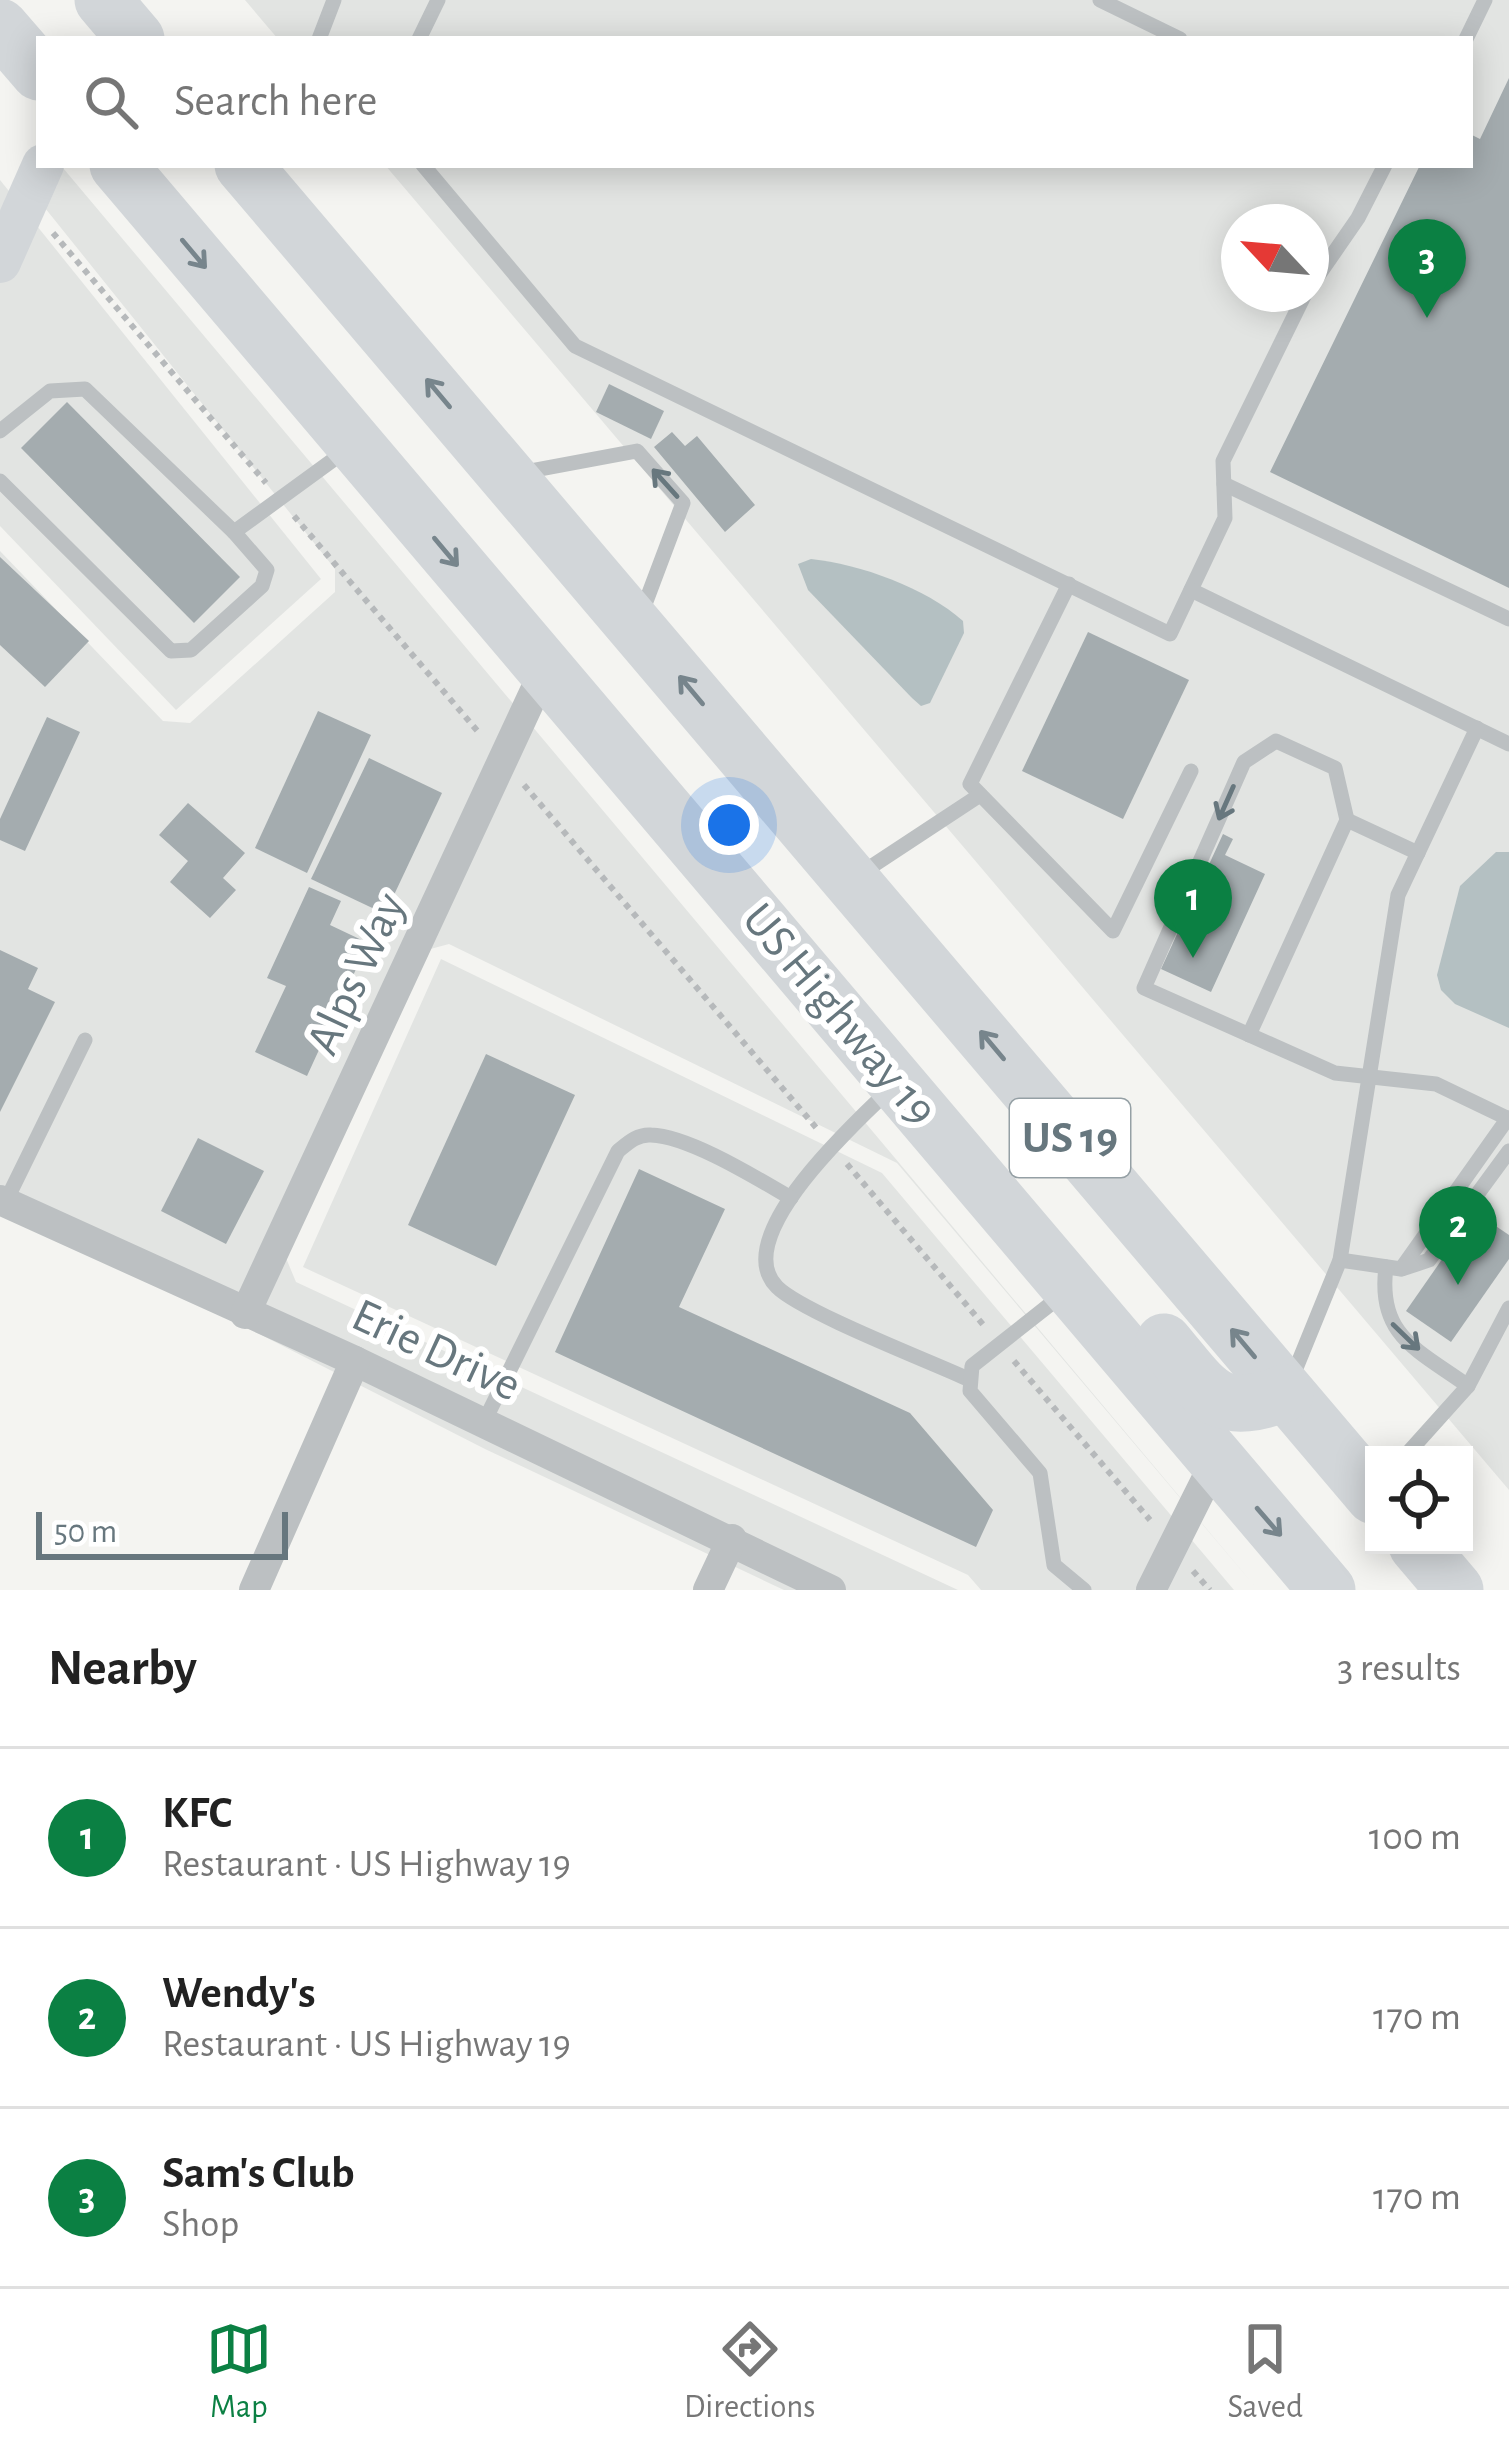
<!DOCTYPE html>
<html lang="en">
<head>
<meta charset="utf-8">
<style>
  :root { --surface:#fff; --page:#f6f6f6; --text:#222; --muted:#767676; --line:#e0e0e0; --accent:#0b8043 }
  body { margin:0; font-family:"Alegreya Sans",sans-serif; background:var(--page); color:var(--text) }
  .controls { position:absolute; right:36px; bottom:36px; display:grid; overflow:hidden; border-radius:0px; box-shadow:0 6px 30px #0003 }
  .controls button { width:108px; height:108px; display:grid; place-items:center; padding:0; border:0; border-bottom:3px solid var(--line); background:var(--surface); color:var(--text); font:60px sans-serif }
  .compass { position:absolute; left:1221px; top:204px; width:108px; height:108px; border-radius:50%; background:var(--surface); box-shadow:0 6px 30px #0003; rotate:296deg }
  .scale { position:absolute; left:36px; bottom:30px; width:252px; box-sizing:border-box; padding-left:12px; border:6px solid #67777e; border-top:0; font-size:33px; line-height:42px; white-space:nowrap; color:#67777e; -webkit-text-stroke:9px #fff; paint-order:stroke }
  .you { position:absolute; left:729px; top:825px; width:42px; height:42px; margin:-30px; border:9px solid #fff; border-radius:50%; background:#1a73e8; box-shadow:0 0 0 18px #1a73e833 }
  .badge { display:grid; place-items:center; width:78px; height:78px; border-radius:50%; background:var(--accent); color:#fff; font-size:39px; font-weight:700 }
  .pin { position:absolute; translate:-50% -99px; filter:drop-shadow(0 3px 6px #0008) }
  .pin::after { content:''; position:absolute; top:63px; width:42px; height:36px; background:inherit; clip-path:polygon(0 0,100% 0,50% 100%) }
  .list { margin:0; padding:0; list-style:none }
  h2 { display:flex; justify-content:space-between; align-items:center; height:156px; margin:0; padding:0 48px; font-size:51px }
  h2 small { font-size:39px; font-weight:400; color:var(--muted) }
  .list li { display:grid; grid-template-columns:78px 1fr auto; gap:36px; align-items:center; box-sizing:border-box; height:180px; padding:0 48px; border-top:3px solid var(--line) }
  .list b { display:block; font-size:45px; white-space:nowrap }
  .list p { margin:0; font-size:39px; white-space:nowrap; color:var(--muted) }
  .list em { font-size:39px; font-style:normal; color:var(--muted) }
  .icon { flex:none; width:66px; height:66px; fill:none; stroke:currentColor; stroke-width:2; stroke-linecap:round; stroke-linejoin:round }
  .map { position:relative; flex:none; width:1509px; height:1590px; overflow:hidden }
  .search { position:absolute; background:var(--surface); box-shadow:0 6px 30px #0003; left:36px; right:36px; top:36px; height:132px; display:flex; align-items:center; gap:30px; box-sizing:border-box; padding:0 42px; border-radius:0px; color:var(--muted); font-size:45px }
  .sheet { height:696px; background:var(--surface) }
  nav { display:flex; justify-content:space-around; align-items:center; box-sizing:border-box; height:168px; border-top:3px solid var(--line); background:var(--surface); font-size:33px; color:var(--muted) }
  nav a { display:grid; justify-items:center; gap:6px }
  nav .on { color:var(--accent) }
  .map>svg:first-child { display:block }
</style>
</head>
<body>
<div class="map">
<svg width="1509" height="1590" viewBox="0 0 1509 1590">
  <rect width="100%" height="100%" fill="#f4f4f1"/>
  <g fill="#e2e4e2" fill-rule="evenodd">
    <path d="M245 0H1509V1490L385 165H1470V39H278ZM1239 222H1311V294H1239Z"/>
    <path d="M63 168 1258 1590 897 1163 449 944 423 951 286 1258 296 1282 958 1590H784L485 1449 0 1202V551L163 721 190 723 335 592V569L45 208Z"/>
    <path d="M0 180 321 579 176 710 0 526Z"/>
    <path d="M441 959 882 1173 1234 1590H981L968 1575 303 1267Z"/>
  </g>
  <g fill="#b4c0c2">
    <path d="M811 559C860 564 926 588 963 621L964 633 930 703 921 706 912 698 808 590 798 564Z"/>
    <path d="M1496 852H1509V1028L1455 1004 1441 990 1437 975 1460 886Z"/>
  </g>
  <g fill="#a4acaf">
    <path d="M1509 78V588L1270 472 1420 165H1470V134L1480 139Z"/>
    <path d="M609 384 664 411 651 439 596 412Z"/>
    <path d="M67 402 240 577 194 623 21 448Z"/>
    <path d="M672 432 685 446 697 436 755 505 725 532 654 447Z"/>
    <path d="M0 557 89 641 45 687 0 645Z"/>
    <path d="M1088 632 1189 680 1123 819 1022 771Z"/>
    <path d="M318 711 371 735 307 873 255 848Z"/>
    <path d="M47 717 80 732 25 851 0 840V819Z"/>
    <path d="M369 758 442 793 385 914 311 879Z"/>
    <path d="M188 803 245 853 223 878 236 890 210 918 170 882 188 861 159 835Z"/>
    <path d="M1223 834 1233 839 1225 855 1265 874 1211 992 1161 969Z"/>
    <path d="M309 887 341 901 330 925 368 943 307 1076 255 1052 286 986 267 978Z"/>
    <path d="M0 950 38 968 28 989 55 1002 0 1112Z"/>
    <path d="M486 1054 575 1095 496 1266 408 1225Z"/>
    <path d="M198 1138 264 1171 226 1244 161 1211Z"/>
    <path d="M639 1169 725 1209 679 1307 910 1413 993 1510 976 1547 555 1352Z"/>
    <path d="M1475 1212 1509 1235V1259L1451 1342 1406 1311Z"/>
  </g>
  <g fill="none" stroke-linecap="round" stroke-linejoin="round">
    <g stroke="#b6b9bb" stroke-width="6" stroke-dasharray="6 6" stroke-linecap="butt">
      <path d="M53 233 266 483"/>
      <path d="M294 516 480 734"/>
      <path d="M524 785 819 1131"/>
      <path d="M847 1164 986 1328"/>
      <path d="M1014 1361 1150 1520"/>
      <path d="M1193 1571 1210 1590"/>
    </g>
    <g stroke="#bcc0c2" stroke-width="15">
      <path d="M1100 0 1180 39"/>
      <path d="M319 39 334 0"/>
      <path d="M419 39 438 0"/>
      <path d="M1466 39 1485 0"/>
      <path d="M423 165 575 346 1170 634 1225 518 1223 461 1305 294"/>
      <path d="M1311 286 1358 218 1385 165"/>
      <path d="M0 431 50 391 85 389 234 532 348 449"/>
      <path d="M519 473 637 451 683 503 642 612"/>
      <path d="M0 481 171 651 191 650 262 586 267 570 234 532"/>
      <path d="M1224 484 1509 619"/>
      <path d="M1069 584 970 784 1113 931 1191 771"/>
      <path d="M1191 590 1509 744"/>
      <path d="M1347 820 1335 768 1276 741 1244 762 1144 988 1335 1073 1436 1084 1509 1119"/>
      <path d="M857 876 980 795"/>
      <path d="M1249 1035 1347 820 1418 853"/>
      <path d="M887 1092C855 1123 728 1238 777 1287 802 1312 929 1361 968 1379"/>
      <path d="M5 1203 85 1040"/>
      <path d="M1340 1260 1401 1269 1508 1118"/>
      <path d="M1386 1267C1377 1336 1418 1350 1468 1386"/>
      <path d="M1402 1269 1429 1260 1509 1151"/>
      <path d="M1062 1295 972 1366 970 1391 1040 1473 1054 1565 1084 1590"/>
      <path d="M1292 1378 1340 1260 1398 895 1477 728"/>
      <path d="M484 1422 618 1151C628 1143 637 1134 651 1135 689 1136 758 1179 791 1198"/>
      <path d="M1406 1455 1468 1386 1509 1308"/>
    </g>
    <g stroke="#bcc0c2" stroke-width="30">
      <path d="M0 1200 355 1361 831 1590"/>
      <path d="M245 1314 545 669"/>
      <path d="M254 1590 355 1361"/>
      <path d="M708 1590 732 1539"/>
      <path d="M1151 1590 1216 1460"/>
    </g>
    <path stroke="#d2d6d9" stroke-width="42" d="M0 262 43 165"/>
    <g stroke="#d2d6d9" stroke-width="57">
      <path d="M103 0 136 39"/>
      <path d="M0 27 39 72"/>
      <path d="M118 165 1327 1590"/>
      <path d="M243 165 1374 1496"/>
      <path d="M1164 1342C1207 1393 1216 1419 1285 1393"/>
      <path d="M1417 1545 1455 1590"/>
    </g>
  </g>
  <defs><path id="oneway-shaft" d="M-6 0H5M1.5-3L5.5 0L1.5 3" fill="none" stroke-width="1.6" stroke-linecap="round" stroke-linejoin="round" transform="scale(3)"/></defs>
  <g stroke="#77858c">
    <use href="#oneway-shaft" transform="translate(194 254) rotate(50)"/>
    <use href="#oneway-shaft" transform="translate(438 393) rotate(-130)"/>
    <use href="#oneway-shaft" transform="translate(446 552) rotate(50)"/>
    <use href="#oneway-shaft" transform="translate(691 690) rotate(-130)"/>
    <use href="#oneway-shaft" transform="translate(992 1045) rotate(-130)"/>
    <use href="#oneway-shaft" transform="translate(1243 1343) rotate(-130)"/>
    <use href="#oneway-shaft" transform="translate(1269 1522) rotate(49)"/>
  </g>
  <g stroke="#67777e">
    <use href="#oneway-shaft" transform="translate(665 483) rotate(-132)"/>
    <use href="#oneway-shaft" transform="translate(1226 803) rotate(114)"/>
    <use href="#oneway-shaft" transform="translate(1406 1337) rotate(44)"/>
  </g>
  <g text-anchor="middle" dominant-baseline="central" stroke-width="12" stroke-linejoin="round" paint-order="stroke">
    <rect fill="#fff" stroke="#95a0a5" stroke-width="3" x="1010" y="1099" width="120" height="78" rx="9"/>
    <g font-size="45" font-weight="bold" fill="#67777e">
      <text x="1070" y="1138">US 19</text>
    </g>
    <g font-size="48" fill="#67777e" stroke="#fff">
      <text transform="translate(357 974) rotate(-65)">Alps Way</text>
      <text transform="translate(839 1015) rotate(50)">US Highway 19</text>
      <text transform="translate(436 1351) rotate(25)">Erie Drive</text>
    </g>
  </g>
</svg>
<div class="controls">
<button><svg class="icon" aria-label="locate" viewBox="0 0 24 24"><circle cx="12" cy="12" r="6"/><path d="M12 2v4M12 18v4M2 12h4M18 12h4"/></svg></button>
</div>
<svg class="compass" viewBox="-18 -18 36 36"><path d="M0-13l5 13h-10z" fill="#e53935"/><path d="M0 13l5-13h-10z" fill="#767676"/></svg>
<div class="scale">50 m</div>
<div class="you"></div>
<div class="pin badge" style="left:1193px;top:958px">1</div>
<div class="pin badge" style="left:1458px;top:1285px">2</div>
<div class="pin badge" style="left:1427px;top:318px">3</div>
<div class="search"><svg class="icon" aria-label="search" viewBox="0 0 24 24"><circle cx="10" cy="10" r="6"/><path d="M15 15l6 6"/></svg>Search here</div>
</div>
<section class="sheet">
<h2>Nearby<small>3 results</small></h2>
<ul class="list">
<li><span class="badge">1</span><div><b>KFC</b><p>Restaurant · US Highway 19</p></div><em>100 m</em></li>
<li><span class="badge">2</span><div><b>Wendy's</b><p>Restaurant · US Highway 19</p></div><em>170 m</em></li>
<li><span class="badge">3</span><div><b>Sam's Club</b><p>Shop</p></div><em>170 m</em></li>
</ul>
</section>
<nav>
<a class="on"><svg class="icon" aria-label="map" viewBox="0 0 24 24"><path d="M3 6l6-2 6 2 6-2v14l-6 2-6-2-6 2zM9 4v14M15 6v14"/></svg>Map</a>
<a><svg class="icon" aria-label="directions" viewBox="0 0 24 24"><path d="M12 3l9 9-9 9-9-9zM9 14v-3h6M13 9l2 2-2 2"/></svg>Directions</a>
<a><svg class="icon" aria-label="saved" viewBox="0 0 24 24"><path d="M7 4h10v16l-5-4-5 4z"/></svg>Saved</a>
</nav>
</body>
</html>
